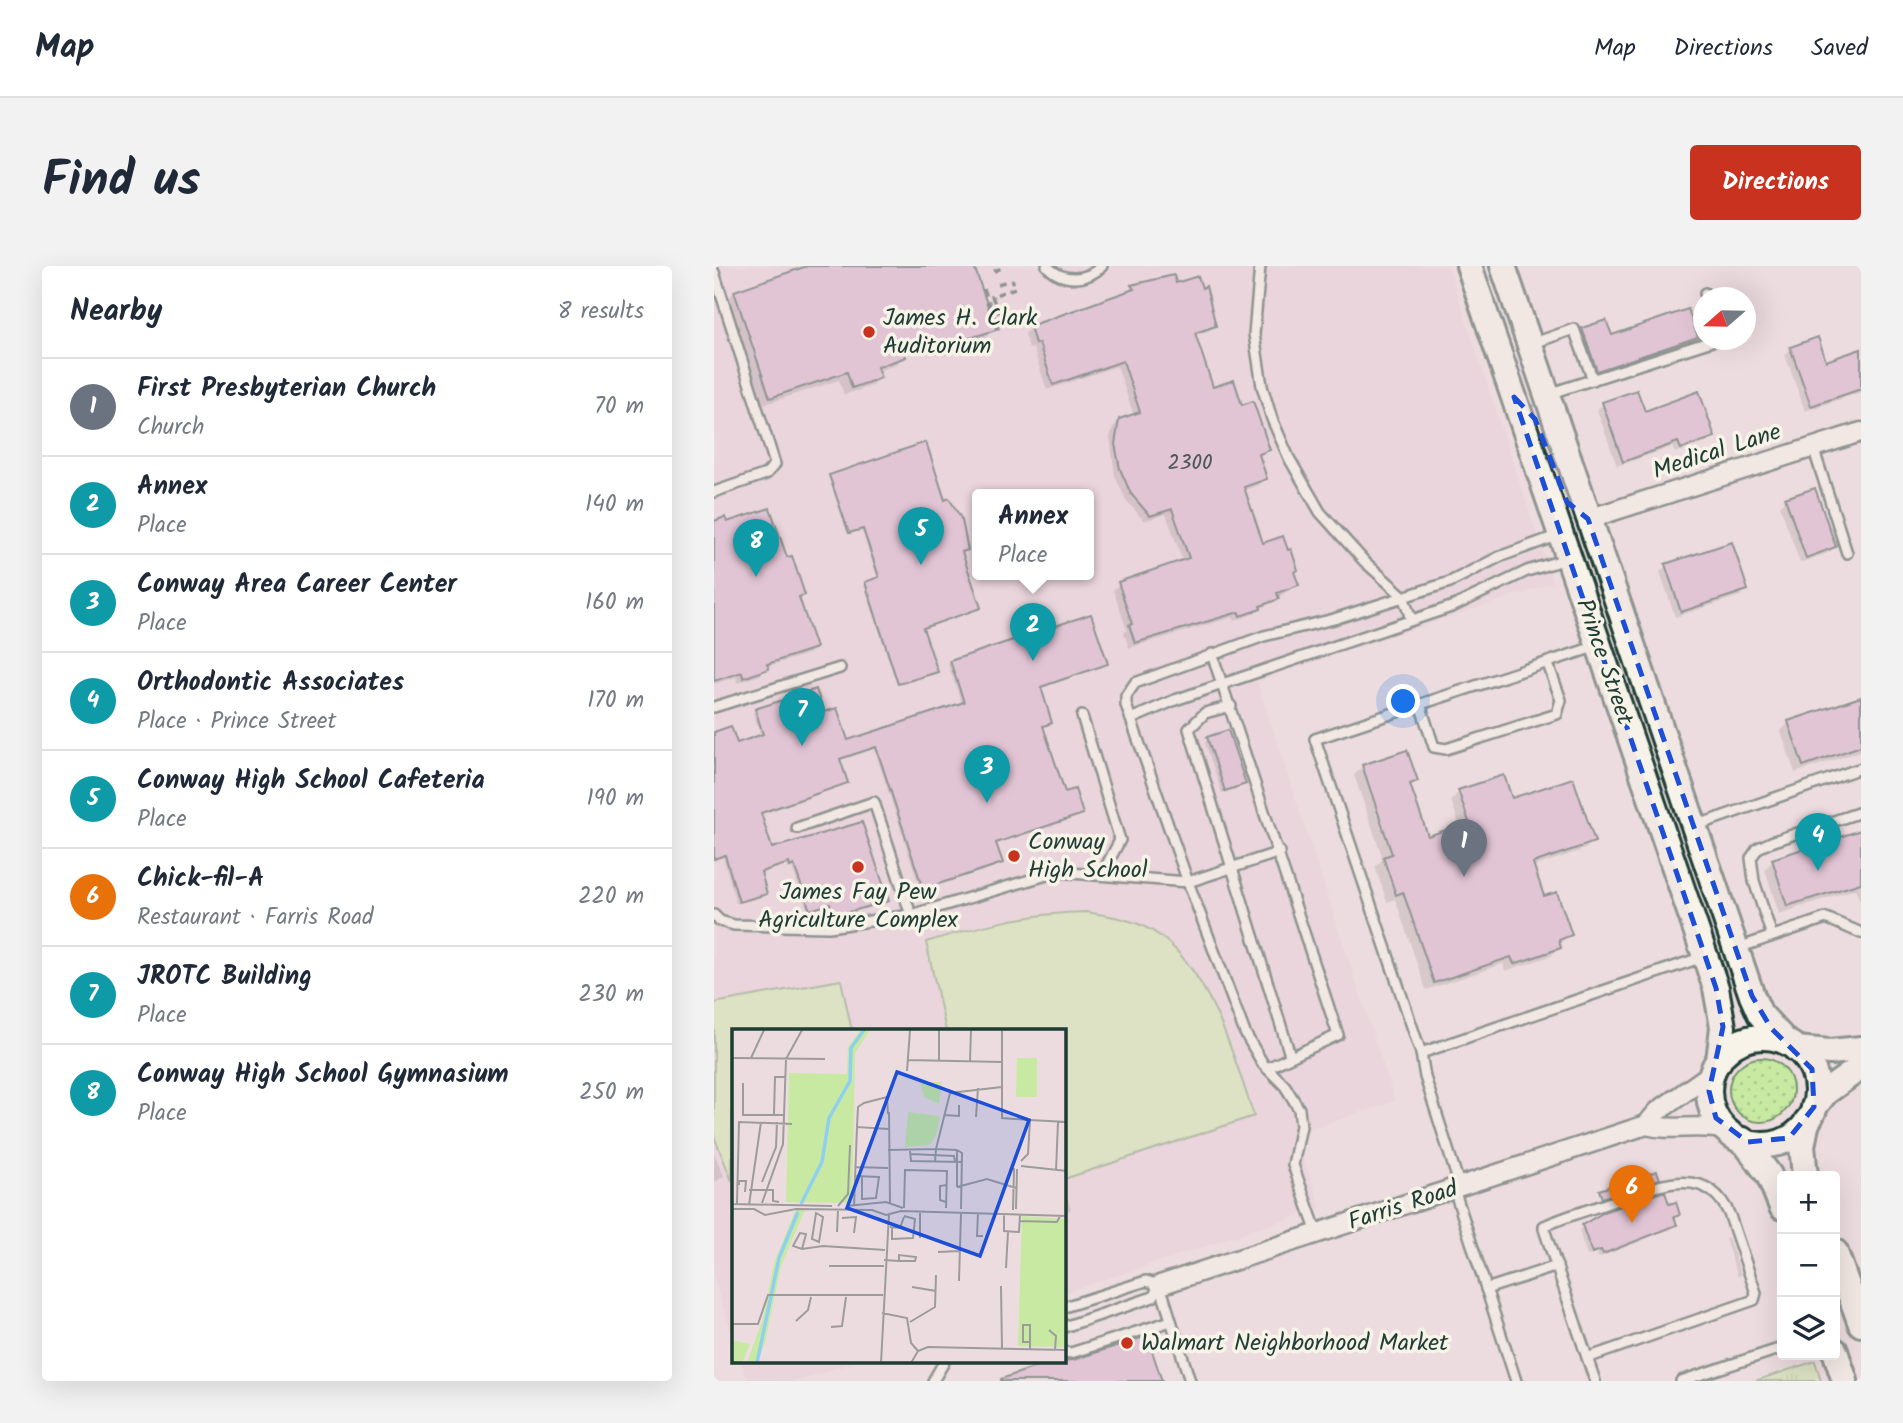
<!DOCTYPE html>
<html lang="en">
<head>
<meta charset="utf-8">
<style>
  :root { --surface:#fff; --page:#f2f2f3; --text:#1f2937; --muted:#747a83; --line:#e0e1e3; --accent:#c8321e }
  body { margin:0; font-family:Kalam,sans-serif; background:var(--page); color:var(--text) }
  .controls { position:absolute; right:21px; bottom:21px; display:grid; overflow:hidden; border-radius:7px; box-shadow:0 7px 28px #0002 }
  .controls button { width:63px; height:63px; display:grid; place-items:center; padding:0; border:0; border-bottom:2px solid var(--line); background:var(--surface); color:var(--text); font:35px sans-serif }
  .compass { position:absolute; left:979px; top:21px; width:63px; height:63px; border-radius:50%; background:var(--surface); box-shadow:0 7px 28px #0002; rotate:250deg }
  .you { position:absolute; left:690px; top:436px; width:24px; height:24px; margin:-18px; border:5px solid #fff; border-radius:50%; background:#1a73e8; box-shadow:0 0 0 10px #1a73e833 }
  .badge { display:grid; place-items:center; width:46px; height:46px; border-radius:50%; background:var(--accent); color:#fff; font-size:23px; font-weight:700 }
  .pin { position:absolute; translate:-50% -58px; filter:drop-shadow(0 2px 4px #0008) }
  .pin::after { content:''; position:absolute; top:37px; width:24px; height:21px; background:inherit; clip-path:polygon(0 0,100% 0,50% 100%) }
  .popup { position:absolute; left:258px; top:223px; width:122px; height:91px; box-sizing:border-box; display:grid; place-content:center; border-radius:7px; background:var(--surface); filter:drop-shadow(0 2px 5px #0005); font-size:23px; white-space:nowrap; color:var(--muted) }
  .popup b { font-size:26px; color:var(--text) }
  .popup::after { content:''; position:absolute; left:50%; top:100%; margin-left:-14px; border:14px solid transparent; border-top-color:var(--surface) }
  .list { margin:0; padding:0; list-style:none }
  h2 { display:flex; justify-content:space-between; align-items:center; height:91px; margin:0; padding:0 28px; font-size:30px }
  h2 small { font-size:23px; font-weight:400; color:var(--muted) }
  .list li { display:grid; grid-template-columns:46px 1fr auto; gap:21px; align-items:center; box-sizing:border-box; height:98px; padding:0 28px; border-top:2px solid var(--line) }
  .list b { display:block; font-size:26px; white-space:nowrap }
  .list p { margin:0; font-size:23px; white-space:nowrap; color:var(--muted) }
  .list em { font-size:23px; font-style:normal; color:var(--muted) }
  .icon { flex:none; width:38px; height:38px; fill:none; stroke:currentColor; stroke-width:2; stroke-linecap:round; stroke-linejoin:round }
  .map { position:relative; flex:none; width:1147px; height:1115px; overflow:hidden; border-radius:7px }
  header { display:flex; align-items:center; gap:42px; box-sizing:border-box; height:98px; padding:0 35px; background:var(--surface); border-bottom:2px solid var(--line) }
  header strong { font-size:33px }
  nav { display:flex; gap:38px; margin-inline-start:auto; font-size:24px }
  .intro { display:flex; align-items:center; justify-content:space-between; box-sizing:border-box; height:168px; padding:0 42px }
  h1 { margin:0; font-size:49px }
  .button { padding:18px 32px; border-radius:7px; background:var(--accent); color:#fff; font-size:24px; font-weight:700 }
  main { display:flex; gap:42px; padding:0 42px }
  aside { flex:1; background:var(--surface); border-radius:7px; box-shadow:0 7px 28px #0002 }
  .map>svg:first-child { display:block }
</style>
</head>
<body>
<header>
<strong>Map</strong>
<nav><a>Map</a><a>Directions</a><a>Saved</a></nav>
</header>
<div class="intro"><h1>Find us</h1><a class="button">Directions</a></div>
<main>
<aside>
<h2>Nearby<small>8 results</small></h2>
<ul class="list">
<li><span class="badge" style="background:#6b7280">1</span><div><b>First Presbyterian Church</b><p>Church</p></div><em>70 m</em></li>
<li><span class="badge" style="background:#0f9aa8">2</span><div><b>Annex</b><p>Place</p></div><em>140 m</em></li>
<li><span class="badge" style="background:#0f9aa8">3</span><div><b>Conway Area Career Center</b><p>Place</p></div><em>160 m</em></li>
<li><span class="badge" style="background:#0f9aa8">4</span><div><b>Orthodontic Associates</b><p>Place · Prince Street</p></div><em>170 m</em></li>
<li><span class="badge" style="background:#0f9aa8">5</span><div><b>Conway High School Cafeteria</b><p>Place</p></div><em>190 m</em></li>
<li><span class="badge" style="background:#e8710a">6</span><div><b>Chick-fil-A</b><p>Restaurant · Farris Road</p></div><em>220 m</em></li>
<li><span class="badge" style="background:#0f9aa8">7</span><div><b>JROTC Building</b><p>Place</p></div><em>230 m</em></li>
<li><span class="badge" style="background:#0f9aa8">8</span><div><b>Conway High School Gymnasium</b><p>Place</p></div><em>250 m</em></li>
</ul>
</aside>
<div class="map">
<svg width="1147" height="1115" viewBox="0 0 1147 1115">
  <defs>
    <pattern id="grass-dots" width="8" height="8" patternUnits="userSpaceOnUse" patternTransform="scale(1.75)"><rect width="8" height="8" fill="#c7e9a2"/><path d="M2 2h.1M6 6h.1" fill="none" stroke="#aac98c" stroke-width="1.8" stroke-linecap="round"/></pattern>
    <pattern id="park-tufts" width="24" height="20" patternUnits="userSpaceOnUse" patternTransform="scale(1.75)"><rect width="24" height="20" fill="#c7e9a2"/><path d="M3 7l-1-3M5 7V3M7 7l1-3M15 17l-1-3M17 17v-4M19 17l1-3" fill="none" stroke="#aac98c"/></pattern>
  </defs>
  <rect width="100%" height="100%" fill="#eddcdf"/>
  <filter id="ink" filterUnits="userSpaceOnUse"><feTurbulence type="fractalNoise" baseFrequency=".0143" numOctaves="2"/><feDisplacementMap in="SourceGraphic" scale="14" xChannelSelector="R" yChannelSelector="G"/><feConvolveMatrix kernelMatrix="1 2 1 2 8 2 1 2 1" color-interpolation-filters="sRGB"/></filter>
  <g filter="url(#ink)">
    <g fill="#e6ccd9" fill-rule="evenodd">
      <path d="M0 0H734L839 317 543 415 681 835 582 868 607 942 350 1027V765H19V1071L0 1013ZM263 229H375V309H263Z"/>
      <path d="M27 1096H142L83 1115H34Z"/>
    </g>
    <circle fill="url(#grass-dots)" stroke="#73936b" stroke-width="2" cx="1047" cy="824" r="32"/>
    <path fill="url(#park-tufts)" stroke="#73936b" stroke-width="2" d="M1101 1095 1107 1115H1041Z"/>
    <g fill="#c7e9a2" stroke="#73936b" stroke-width="2">
      <path d="M372 646C391 649 411 652 429 660 492 688 519 789 540 850L350 913V765H232L212 676C265 660 316 647 372 646Z"/>
      <path d="M127 714 138 765H19L18 915 0 870V737Z"/>
    </g>
    <g fill="#0003">
      <path d="M99 0H258L280 63 272 71 234 89 189 86 190 90 182 99 163 105 165 112 157 120 130 129 125 114 48 139 12 34 21 26Z"/>
      <path d="M439 14 491 23 500 59 494 65 480 70 498 123 527 142 554 184 544 191 551 213 545 219 530 224 548 279 579 307 583 319 539 348 520 355 519 351 415 382 410 367 413 364 399 324 405 318 469 296 452 248 430 255 412 234 401 210 396 171 399 161 406 155 420 150 403 100 333 124 319 82 315 83 311 68 317 62 411 28 418 21Z"/>
      <path d="M891 56 897 72 982 70 976 76 877 110 862 70 868 64Z"/>
      <path d="M1077 83 1111 97 1147 85V126L1091 145 1071 89Z"/>
      <path d="M889 138 930 147 999 170 993 176 961 187 958 181 903 200 883 144Z"/>
      <path d="M116 210 230 236 247 286 208 362 221 406 183 419 150 319 164 313 147 263 133 267Z"/>
      <path d="M1072 234 1120 281 1114 287 1086 297 1066 240Z"/>
      <path d="M0 257 12 259 72 294 89 329 84 333 100 382 94 388 52 401 46 409 23 417 22 411 0 418Z"/>
      <path d="M1017 278 1032 324 1026 330 961 351 946 306 952 300Z"/>
      <path d="M237 396 392 398 325 422 336 456 328 461 350 529 367 548 281 578 287 596 284 599 207 625 160 482 124 494 132 517 129 519 45 548 57 584 173 635 118 651 114 639 94 646 78 601 74 602 72 599 45 607 52 627 49 630 22 637 9 590 0 593V468L22 479 47 470 39 447 42 445 109 448 133 477 248 438 234 399Z"/>
      <path d="M1147 433V485L1081 507 1067 465 1075 456Z"/>
      <path d="M494 473 530 517 526 521 508 527 491 477Z"/>
      <path d="M649 500 702 515 696 521 713 572 746 561 737 534 745 526 797 535 879 575 871 583 819 601 829 633 856 669 844 678 845 681 837 690 791 705 789 698 712 724 681 633 673 636 661 601 669 593 640 509Z"/>
      <path d="M1147 566V637L1141 623 1065 648 1051 603 1059 595Z"/>
      <path d="M0 887 10 910 0 917Z"/>
      <path d="M350 923 357 943 350 948Z"/>
      <path d="M954 940 964 948 957 963 884 992 883 987 873 990 865 965 869 960Z"/>
      <path d="M1014 971 1027 1009 1024 1011 1011 973Z"/>
    </g>
    <g fill="#d5a8cb" stroke="#1f3d34" stroke-width="2">
      <path d="M93 0H260L282 64 253 73 255 78 244 82 188 78 192 91 163 101 167 112 138 122 133 106 56 132 20 25Z"/>
      <path d="M460 9 462 17 484 10 488 22 492 20 502 60 481 67 499 121 520 114 528 139 539 135 556 184 545 188 553 213 530 221 549 277 569 270 574 284 577 283 584 304 580 306 585 319 563 327 565 333 546 340 547 343 526 350 525 346 421 377 415 359 418 358 404 316 475 292 458 243 436 250 417 228 406 203 401 178 405 153 426 146 409 95 339 119 325 77 321 78 316 60 420 23 417 19Z"/>
      <path d="M974 43 984 71 883 105 868 62 892 54 898 69Z"/>
      <path d="M1104 71 1112 95 1147 83V123L1097 140 1076 81Z"/>
      <path d="M923 124 931 145 985 125 1001 171 967 183 964 176 909 196 888 136Z"/>
      <path d="M212 176 231 234 235 232 248 254 254 284 248 286 267 342 209 362 224 406 184 418 151 316 165 311 149 263 135 267 115 209Z"/>
      <path d="M1101 222 1122 281 1092 292 1071 232Z"/>
      <path d="M56 242 73 291 78 290 91 329 85 331 102 382 53 398 55 403 29 412 28 406 0 415V255L11 251 13 256Z"/>
      <path d="M1018 276 1034 324 967 346 951 298Z"/>
      <path d="M377 348 394 398 327 421 338 457 329 460 351 526 361 523 369 548 282 577 289 597 209 623 162 481 126 493 134 517 47 547 58 582 148 556 175 635 120 650 116 638 96 644 80 599 76 601 75 597 47 606 53 628 25 636 11 589 0 593V466L17 460 23 477 49 468 41 443 102 423 110 446 123 442 134 474 250 436 236 395Z"/>
      <path d="M1147 431V480L1089 500 1074 455Z"/>
      <path d="M514 464 532 518 511 525 493 471Z"/>
      <path d="M693 484 704 515 696 518 714 570 755 556 744 524 790 509 798 532 859 512 881 576 819 597 830 630 843 626 858 669 845 674 847 682 800 698 797 691 720 717 689 626 682 629 669 591 678 588 648 499Z"/>
      <path d="M1147 564V617L1073 640 1058 593Z"/>
      <path d="M943 905 946 913 888 932 885 924Z"/>
      <path d="M948 926H951L955 938 962 936 966 949 960 951 963 959 889 988 887 984 878 987 868 959 892 945Z"/>
      <path d="M433 1070 448 1115H287V1113L336 1096 359 1094Z"/>
    </g>
    <g fill="none" stroke-linecap="round" stroke-linejoin="round">
      <g stroke="#1f3d34" stroke-width="14">
        <g id="lane">
          <path d="M333 0C348 16 372 16 388 0"/>
          <path d="M546 0 540 68 548 120 558 153 575 192 606 246 651 296 689 330 697 353"/>
          <path d="M0 6 61 198 52 208 0 226"/>
          <path d="M991 27 992 32"/>
          <path d="M817 78 860 63 879 114"/>
          <path d="M834 128 1001 74"/>
          <path d="M1099 181 1133 287"/>
          <path d="M883 380 601 473 707 787 989 691"/>
          <path d="M498 388 624 769 553 802"/>
          <path d="M706 438 720 481 732 483 843 448 847 434 834 398"/>
          <path d="M517 440 491 447 475 463 576 789"/>
          <path d="M0 441 126 402"/>
          <path d="M368 450 406 574 388 608"/>
          <path d="M417 453 461 434 740 340 813 305 852 293"/>
          <path d="M981 560 1147 502"/>
          <path d="M83 562 160 536 197 649"/>
          <path d="M566 586 474 616 531 767 549 798 571 820 585 843 587 860 579 899 603 967"/>
          <path d="M0 649 6 655 20 659 115 661 197 649 343 606 474 616 412 439V430L421 417 550 370 620 353 736 316 785 291 845 269"/>
          <path d="M1058 670 1040 615 1037 592 1044 582 1057 576 1147 546"/>
          <path d="M1024 682 1112 652 1147 667"/>
          <path d="M707 787 711 811 746 921"/>
          <path d="M740 923 802 1115"/>
          <path d="M446 1019 476 1115"/>
          <path d="M772 1023 843 1000"/>
          <path d="M350 1041 432 1015 446 1019"/>
          <path d="M350 1061 439 1031 446 1019"/>
          <path d="M350 1086 357 1087 457 1055"/>
          <path d="M873 1092 1040 1034 1042 1027 1016 950C993 894 938 922 897 936 875 944 852 950 830 960V963L881 1115"/>
          <path d="M219 1115 230 1096"/>
          <path d="M967 1115 1068 1082"/>
        </g>
      </g>
      <g stroke="#1f3d34" stroke-width="23">
        <g id="street">
          <path d="M874 253 1147 166"/>
          <path d="M932 859C958 866 984 857 1012 864"/>
          <path d="M446 1019 932 859 944 845 998 807"/>
        </g>
      </g>
      <g stroke="#1f3d34" stroke-width="30">
        <g id="secondary">
          <path d="M755 0 1002 722 1009 761 1005 795"/>
          <path d="M789 0 1038 730 1046 748 1072 776"/>
          <circle cx="1049" cy="825" r="54"/>
          <path d="M1082 783 1116 786 1147 783"/>
          <path d="M1100 841 1112 826 1147 801"/>
          <path d="M1029 874 1055 909 1068 941"/>
          <path d="M1091 910 1088 880 1093 855"/>
          <path d="M1121 986 1147 1058"/>
          <path d="M1121 1085 1131 1115"/>
        </g>
      </g>
      <g stroke="#1f3d34" stroke-width="3.5" stroke-dasharray="7 5" stroke-linecap="butt">
        <path d="M280 5 288 2"/>
        <path d="M284 18 293 15"/>
        <path d="M270 23 284 62 289 60 278 30 301 22 298 13"/>
      </g>
      <use href="#lane" stroke="#f7f3e8" stroke-width="9"/>
      <use href="#street" stroke="#f7f3e8" stroke-width="18"/>
      <use href="#secondary" stroke="#f7f3e8" stroke-width="24"/>
    </g>
  </g>
  <path d="M0 0H1147V1115H0ZM800 131 821 153 853 236 874 253 1038 730 1057 762 1098 803 1100 841 1075 872 1034 876 1002 852 995 825 1009 761 1002 722Z" fill="#eddcdf" fill-opacity=".55" fill-rule="evenodd"/>
  <path fill="none" stroke="#1d4ed8" stroke-width="5" stroke-dasharray="14 9" stroke-linejoin="round" d="M800 131 821 153 853 236 874 253 1038 730 1057 762 1098 803 1100 841 1075 872 1034 876 1002 852 995 825 1009 761 1002 722Z"/>
  <g fill="#c8321e" stroke="#f7f3e8" stroke-width="2.5">
    <circle cx="155" cy="66" r="7"/>
    <circle cx="300" cy="590" r="7"/>
    <circle cx="144" cy="601" r="7"/>
    <circle cx="413" cy="1077" r="7"/>
  </g>
  <g text-anchor="middle" dominant-baseline="central" stroke-width="7" stroke-linejoin="round" paint-order="stroke">
    <g font-size="21" fill="#4c585a">
      <text x="476" y="197">2300</text>
    </g>
    <g font-size="24" fill="#1f3d34" stroke="#f7f3e8" text-anchor="start">
      <text x="169" y="52">James H. Clark<tspan x="169" dy="28">Auditorium</tspan></text>
      <text x="314" y="576">Conway<tspan x="314" dy="28">High School</tspan></text>
      <text x="144" y="626" text-anchor="middle">James Fay Pew<tspan x="144" dy="28">Agriculture Complex</tspan></text>
      <text x="427" y="1077">Walmart Neighborhood Market</text>
    </g>
    <g font-size="24" fill="#1f3d34" stroke="#f7f3e8">
      <text transform="translate(1003 186) rotate(-18)">Medical Lane</text>
      <text transform="translate(890 396) rotate(71)">Prince Street</text>
      <text transform="translate(689 940) rotate(-18)">Farris Road</text>
    </g>
  </g>
  <g transform="translate(18 763)">
    <rect width="334" height="334" fill="#eddcdf"/>
    <path d="M0 311 18 315 10 334H0Z" fill="#c7e9a2"/>
    <path d="M128 1H138L123 24 120 174 54 173 57 44 115 45 116 18ZM64 180 73 181 49 237 33 314 25 334H15L31 289 42 234ZM290 187 334 190V318L286 317Z" fill="#c7e9a2"/>
    <path d="M285 29H305V68H284ZM188 53H210L207 75 192 68ZM176 83 208 87 204 107 197 116 173 118ZM303 200 304 225 292 226V201ZM323 201V225L312 226 311 202Z" fill="#c7e9a2"/>
    <path fill="none" stroke="#8fcff0" stroke-width="3.5" d="M69 175 90 133 97 89 118 52 119 19 132 1M25 334 47 229 66 183"/>
    <path fill="none" stroke="#9b9c9b" stroke-width="2" d="M270 1V89L298 91 296 125 289 132M0 29 93 30M19 29 32 1M175 31 270 33M207 31V1M238 32 239 1M175 42 178 1M11 54V86H53M157 83 158 174M42 85 43 48H54M212 86 227 87V76M244 88 246 59M298 91 335 93M125 98 126 78 132 74 155 68 156 85M0 104V175M156 121 204 120 203 133M225 121 204 120 218 64 270 58M225 121 230 124 229 180M178 122 179 132 230 133M179 125 222 127 223 132M289 137 335 142M123 138 156 139M324 142 326 93M123 147 147 148 144 169 130 170V147M30 153 44 118 45 93M7 156V152H14L13 163M225 158 255 150 284 159M225 158V121M17 161H41V172L47 173M214 173 208 171V157L215 156M30 174 51 115 54 30 70 1M0 175 100 177M5 175 7 93 60 95M17 176 29 93M106 177 116 165 118 116M115 177 154 173 171 179M122 177 125 98 157 100M172 179 173 141 215 142 214 179M0 180H22L33 186 64 180 140 181 154 186 169 182 335 187M284 180 285 140M281 181 282 139M84 184 91 188 87 213 80 210ZM246 184 245 207H251M272 185V202L287 203 288 185M110 189 124 188 122 204M287 192 325 193 328 187M158 198 168 199 172 188M160 198V210L181 209 183 190 172 187M105 203 106 181M188 209V183M70 220 74 205 68 204 61 217 70 220 91 217 153 221M206 223 228 222M152 231 167 232H183L184 228 167 226V232M97 237H152M274 239 276 203M227 252 229 184M269 257 270 320M180 258 204 262M150 284 175 289 179 314 186 322M64 292 76 281 79 268M178 293 203 278 204 246M0 295H26L36 266H151M99 298 110 297 114 268M317 301 324 307 323 321M298 321V296H291V313H298M149 334 157 185M179 334 186 322 196 318 335 321"/>
    <path fill="#1d4ed8" fill-opacity="0.15" stroke="#1d4ed8" stroke-width="3.5" d="M165 43 297 91 248 227 115 179Z"/>
    <rect width="334" height="334" fill="none" stroke="#1f3d34" stroke-width="3.5"/>
  </g>
</svg>
<div class="controls">
<button>+</button>
<button>−</button>
<button><svg class="icon" aria-label="layers" viewBox="0 0 24 24"><path d="M12 4l9 5-9 5-9-5zM3 14l9 5 9-5"/></svg></button>
</div>
<svg class="compass" viewBox="-18 -18 36 36"><path d="M0-13l5 13h-10z" fill="#e53935"/><path d="M0 13l5-13h-10z" fill="#747a83"/></svg>
<div class="you"></div>
<div class="pin badge" style="left:750px;top:611px;background:#6b7280">1</div>
<div class="pin badge" style="left:319px;top:395px;background:#0f9aa8">2</div>
<div class="popup"><b>Annex</b>Place</div>
<div class="pin badge" style="left:273px;top:537px;background:#0f9aa8">3</div>
<div class="pin badge" style="left:1104px;top:605px;background:#0f9aa8">4</div>
<div class="pin badge" style="left:207px;top:299px;background:#0f9aa8">5</div>
<div class="pin badge" style="left:918px;top:957px;background:#e8710a">6</div>
<div class="pin badge" style="left:88px;top:480px;background:#0f9aa8">7</div>
<div class="pin badge" style="left:42px;top:311px;background:#0f9aa8">8</div>
</div>
</main>
</body>
</html>
